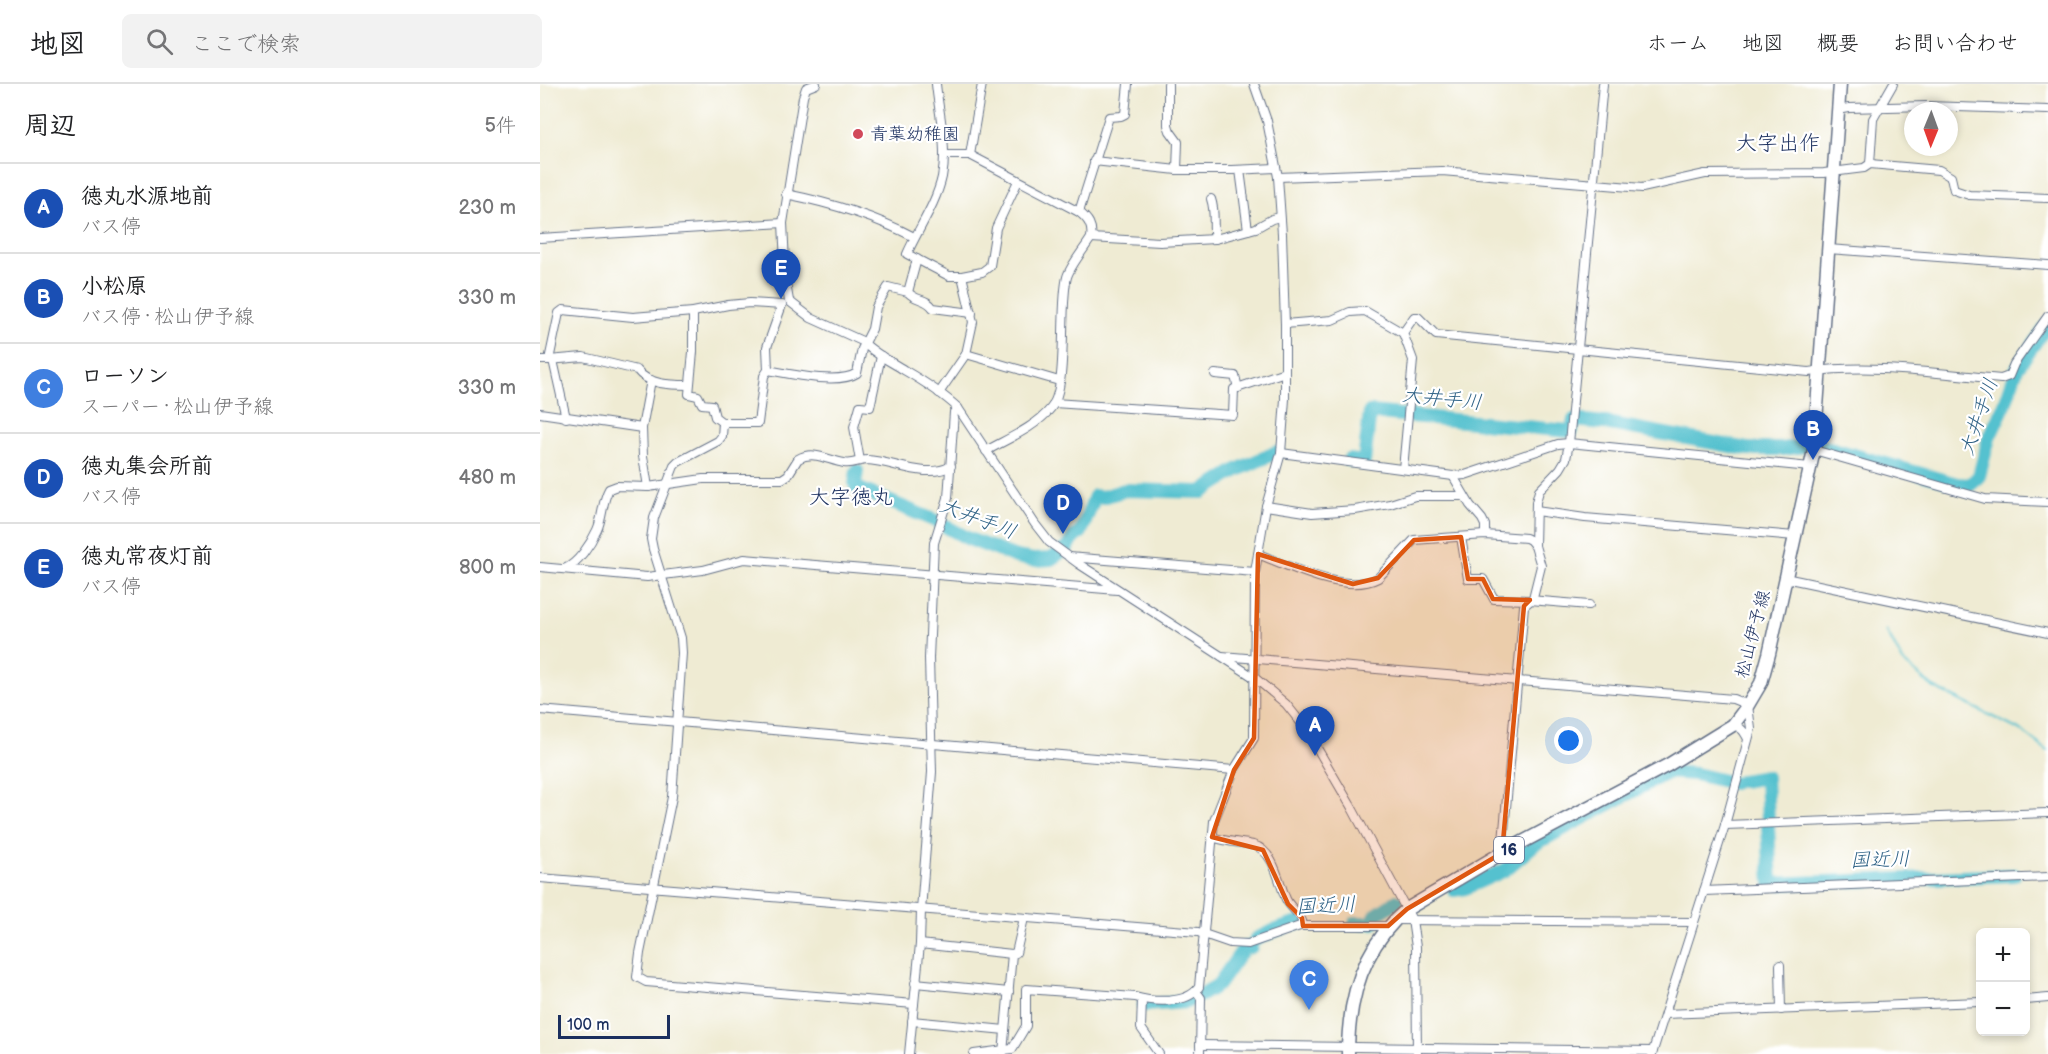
<!DOCTYPE html>
<html lang="ja">
<head>
<meta charset="utf-8">
<style>
  :root { --surface:#fff; --page:#f2f2f2; --text:#202124; --muted:#757577; --line:#e0e0e0; --accent:#b45309 }
  body { margin:0; font-family:"Balsamiq Sans","Klee One",sans-serif; background:var(--page); color:var(--text) }
  .controls { position:absolute; right:18px; bottom:18px; display:grid; overflow:hidden; border-radius:9px; box-shadow:0 3px 9px #0003 }
  .controls button { width:54px; height:54px; display:grid; place-items:center; padding:0; border:0; border-bottom:2px solid var(--line); background:var(--surface); color:var(--text); font:30px sans-serif }
  .compass { position:absolute; left:1364px; top:18px; width:54px; height:54px; border-radius:50%; background:var(--surface); box-shadow:0 3px 9px #0003; rotate:181deg }
  .scale { position:absolute; left:18px; bottom:15px; width:112px; box-sizing:border-box; padding-left:6px; border:3px solid #1b2f5e; border-top:0; font-size:16px; line-height:21px; white-space:nowrap; color:#1b2f5e; -webkit-text-stroke:4px #fff; paint-order:stroke }
  .you { position:absolute; left:1029px; top:657px; width:21px; height:21px; margin:-15px; border:4px solid #fff; border-radius:50%; background:#1a73e8; box-shadow:0 0 0 9px #1a73e833 }
  .badge { display:grid; place-items:center; width:39px; height:39px; border-radius:50%; background:var(--accent); color:#fff; font-size:20px; font-weight:700 }
  .pin { position:absolute; translate:-50% -50px; filter:drop-shadow(0 2px 3px #0008) }
  .pin::after { content:''; position:absolute; top:32px; width:21px; height:18px; background:inherit; clip-path:polygon(0 0,100% 0,50% 100%) }
  .list { margin:0; padding:0; list-style:none }
  h2 { display:flex; justify-content:space-between; align-items:center; height:78px; margin:0; padding:0 24px; font-size:26px }
  h2 small { font-size:20px; font-weight:400; color:var(--muted) }
  .list li { display:grid; grid-template-columns:39px 1fr auto; gap:18px; align-items:center; box-sizing:border-box; height:90px; padding:0 24px; border-top:2px solid var(--line) }
  .list b { display:block; font-size:22px; white-space:nowrap }
  .list p { margin:0; font-size:20px; white-space:nowrap; color:var(--muted) }
  .list em { font-size:20px; font-style:normal; color:var(--muted) }
  .icon { flex:none; width:33px; height:33px; fill:none; stroke:currentColor; stroke-width:2; stroke-linecap:round; stroke-linejoin:round }
  .map { position:relative; flex:none; width:1508px; height:970px; overflow:hidden }
  header { display:flex; align-items:center; gap:36px; box-sizing:border-box; height:84px; padding:0 30px; background:var(--surface); border-bottom:2px solid var(--line) }
  header strong { font-size:28px }
  nav { display:flex; gap:33px; margin-inline-start:auto; font-size:21px }
  .search { width:420px; height:54px; background:var(--page); display:flex; align-items:center; gap:15px; box-sizing:border-box; padding:0 21px; border-radius:9px; color:var(--muted); font-size:22px }
  main { display:flex }
  aside { flex:1; background:var(--surface) }
  .map>svg:first-child { display:block }
</style>
</head>
<body>
<header>
<strong>地図</strong>
<div class="search"><svg class="icon" aria-label="search" viewBox="0 0 24 24"><circle cx="10" cy="10" r="6"/><path d="M15 15l6 6"/></svg>ここで検索</div>
<nav><a>ホーム</a><a>地図</a><a>概要</a><a>お問い合わせ</a></nav>
</header>
<main>
<aside>
<h2>周辺<small>5件</small></h2>
<ul class="list">
<li><span class="badge" style="background:#1a4fb4">A</span><div><b>徳丸水源地前</b><p>バス停</p></div><em>230 m</em></li>
<li><span class="badge" style="background:#1a4fb4">B</span><div><b>小松原</b><p>バス停 · 松山伊予線</p></div><em>330 m</em></li>
<li><span class="badge" style="background:#3f7fe0">C</span><div><b>ローソン</b><p>スーパー · 松山伊予線</p></div><em>330 m</em></li>
<li><span class="badge" style="background:#1a4fb4">D</span><div><b>徳丸集会所前</b><p>バス停</p></div><em>480 m</em></li>
<li><span class="badge" style="background:#1a4fb4">E</span><div><b>徳丸常夜灯前</b><p>バス停</p></div><em>800 m</em></li>
</ul>
</aside>
<div class="map">
<svg width="1508" height="970" viewBox="0 0 1508 970">
  <rect width="100%" height="100%" fill="#fff"/>
  <filter id="ink" filterUnits="userSpaceOnUse"><feTurbulence type="fractalNoise" baseFrequency=".0167" numOctaves="2"/><feDisplacementMap in="SourceGraphic" scale="12" xChannelSelector="R" yChannelSelector="G"/><feConvolveMatrix kernelMatrix="1 2 1 2 8 2 1 2 1" color-interpolation-filters="sRGB"/></filter>
  <filter id="wash" filterUnits="userSpaceOnUse"><feTurbulence type="fractalNoise" baseFrequency=".008" numOctaves="4" result="noise"/><feDisplacementMap in="SourceGraphic" scale="24" xChannelSelector="R" yChannelSelector="G"/><feGaussianBlur stdDeviation="1.35" result="paint"/><feColorMatrix in="noise" values="0 0 0 0 0 0 0 0 0 0 0 0 0 0 0 0 0 1.4 0 .05"/><feComposite in="paint" operator="in"/></filter>
  <g filter="url(#wash)">
    <rect width="100%" height="100%" fill="#efebd3"/>
    <g fill="none" stroke-linecap="round" stroke-linejoin="round">
      <path stroke="#55c1cf" stroke-width="2" d="M1346 546 1363 578 1393 603 1483 648 1508 667"/>
      <g stroke="#55c1cf" stroke-width="14">
        <path d="M1032 347 1034 336 1065 339 1207 365H1242L1264 362"/>
        <path d="M1282 362 1417 400 1430 401 1439 392 1449 354 1465 320 1477 284 1508 240"/>
        <path d="M809 376 824 378 830 328 1028 347"/>
        <path d="M317 387 315 400 317 404 396 437 429 455 476 473 493 476 511 475 527 464 534 453 541 448 555 412 563 413 585 406 662 408 697 386 737 368"/>
        <path d="M1202 697 1226 693 1228 737"/>
        <path d="M1228 742 1231 800 1474 791"/>
        <path d="M914 806 925 804 965 786 995 760 1128 688 1155 690 1193 699"/>
        <path d="M815 839H832L836 831 857 817"/>
        <path d="M716 855 736 846 759 839"/>
        <path d="M661 911 678 901 704 864 711 863"/>
        <path d="M604 921 646 918 659 912"/>
      </g>
    </g>
  </g>
  <g filter="url(#ink)">
    <g fill="none" stroke-linecap="round" stroke-linejoin="round">
      <g stroke="#657187" stroke-width="10">
        <g id="minor">
          <path d="M276 0 266 4 263 13 243 139 246 199 249 217 271 234 322 257C333 269 350 277 364 286 383 297 402 309 418 324L495 440 509 458 539 480 715 594 746 620 766 645 812 724 872 836 876 863 877 970"/>
          <path d="M396 0C399 30 408 64 402 93 396 120 378 145 367 170L409 192H422L433 238 426 270 399 309"/>
          <path d="M628 0V41L630 47 638 58 637 86"/>
          <path d="M1298 26 1309 24 1387 22 1508 26"/>
          <path d="M404 71H430L539 128C548 135 553 142 551 154 545 164 530 182 527 193 519 224 529 301 511 324 496 343 467 355 446 367"/>
          <path d="M430 71 442 0"/>
          <path d="M554 77 637 86H692L736 84"/>
          <path d="M1330 80 1333 35 1353 0"/>
          <path d="M700 86 708 146"/>
          <path d="M738 93 902 87 1102 104 1165 90 1284 89 1324 84 1330 80 1399 86 1411 93 1414 106 1429 111 1508 114"/>
          <path d="M246 110C291 119 334 132 374 153"/>
          <path d="M671 115C676 129 672 141 675 155"/>
          <path d="M539 128 569 33 581 32 585 30 588 0"/>
          <path d="M0 154 243 139"/>
          <path d="M551 154 620 158 675 155 716 144 732 135 740 133"/>
          <path d="M1288 165 1508 181"/>
          <path d="M422 192 442 188 450 182 456 144 478 97"/>
          <path d="M368 208C375 217 387 214 393 224L432 229"/>
          <path d="M153 228V268L149 310 158 312 162 320 172 321 175 333 183 339"/>
          <path d="M745 240 792 236 810 228 825 227 863 249 874 233H878L896 251 1269 288C1331 279 1398 290 1461 295L1469 292 1474 280 1508 232"/>
          <path d="M426 270 519 297"/>
          <path d="M0 276H9L19 229 23 226 93 233 153 228 188 221 210 219 242 221 227 263 228 286 224 292 218 339H183L182 352 178 357 138 378 134 382 114 434 111 455 113 465 141 554 142 569 132 713 100 869 97 893 106 898 374 920"/>
          <path d="M9 276 43 273 97 286C108 301 131 301 149 301"/>
          <path d="M13 276 26 334"/>
          <path d="M228 286C250 290 299 301 317 289L322 265 332 245 336 223 348 203 368 208 377 175"/>
          <path d="M675 290 695 292 698 304"/>
          <path d="M514 319 693 331 694 305 745 288"/>
          <path d="M0 329 102 344 103 372 108 403 163 395H242L248 391 258 375C274 366 287 376 304 379 312 381 319 376 327 376 353 377 387 396 411 382"/>
          <path d="M102 344 111 296"/>
          <path d="M1274 366 1445 415 1508 418"/>
          <path d="M741 369 913 392 925 391 1018 360 1029 359 1270 383"/>
          <path d="M320 377 314 343 320 322 330 323 341 272"/>
          <path d="M863 385 873 276 863 249"/>
          <path d="M913 392 930 421 942 435 945 441V451"/>
          <path d="M726 422 772 429 815 426 850 420 875 412H924"/>
          <path d="M996 427 1045 434 1255 452"/>
          <path d="M921 453 928 495H943L954 515 990 516 1049 521"/>
          <path d="M718 470C750 482 806 511 838 494L874 456 945 451 986 454 990 456 995 462"/>
          <path d="M529 473 715 488"/>
          <path d="M0 483 107 493 163 486 204 475 577 506"/>
          <path d="M24 485C38 480 51 459 57 446 63 433 62 417 69 405L77 402 108 403"/>
          <path d="M1245 494 1508 549"/>
          <path d="M682 572 1193 615 1208 621 1211 645 1185 741 1112 970"/>
          <path d="M0 626 694 686"/>
          <path d="M1193 641C1201 643 1204 647 1208 655"/>
          <path d="M1185 741 1508 729"/>
          <path d="M672 753C686 758 699 758 713 761 734 766 739 799 746 815 751 826 762 829 763 842"/>
          <path d="M962 769 984 522 993 514 1001 482 995 462 996 418 999 407 1020 385 1026 375 1029 359 1063 0"/>
          <path d="M0 794 658 848 690 859 708 860 760 842H848"/>
          <path d="M1164 807 1508 793"/>
          <path d="M855 836 1154 838"/>
          <path d="M380 860 472 870"/>
          <path d="M1240 881 1241 926"/>
          <path d="M375 899 469 908"/>
          <path d="M656 907 661 914 660 970"/>
          <path d="M602 915 601 944 619 970"/>
          <path d="M1486 916 1508 914"/>
          <path d="M1125 930 1440 918"/>
          <path d="M372 937 465 946"/>
          <path d="M660 961 1113 967"/>
          <path d="M463 969 472 870 476 869 484 834"/>
          <path d="M369 970 380 860 381 826 392 688 389 574 394 459 408 414 414 328 418 324"/>
          <path d="M434 970 472 965 474 962 486 942V905L595 913C612 918 647 921 659 903L674 737 694 686 714 654 715 488 726 422 741 369 745 315V240L742 150 738 93 727 37 714 0"/>
        </g>
      </g>
      <g stroke="#657187" stroke-width="15">
        <path id="primary" d="M808 970C808 913 823 862 867 825L962 769 1128 681 1193 641 1208 621 1221 599 1229 570 1274 366 1300 0"/>
      </g>
      <use href="#minor" stroke="#fff" stroke-width="8"/>
      <use href="#primary" stroke="#fff" stroke-width="12"/>
    </g>
  </g>
  <path fill="#de5710" fill-opacity="0.2" stroke="#de5710" stroke-width="4.5" stroke-linejoin="round" d="M921 453 928 495H943L953 515 990 516 984 522 962 769 867 825 848 842H763L762 834 748 820 723 766 672 753 694 686 714 654 718 470 813 500 838 494 874 456Z"/>
  <circle fill="#d1495b" stroke="#fff" stroke-width="2" cx="318" cy="50" r="6"/>
  <g text-anchor="middle" dominant-baseline="central" stroke-width="4.5" stroke-linejoin="round" paint-order="stroke">
    <rect fill="#fff" stroke="#5f6d8e" stroke-width="1.5" x="954" y="753" width="30" height="26" rx="4.5"/>
    <g font-size="16" font-weight="bold" fill="#1b2f5e">
      <text x="969" y="766">16</text>
    </g>
    <g font-size="18" fill="#1b2f5e" stroke="#fff" text-anchor="start">
      <text x="330" y="50">青葉幼稚園</text>
    </g>
    <g font-size="18" fill="#1b2f5e" stroke="#fff">
      <text transform="translate(1213 550) rotate(-75)">松山伊予線</text>
    </g>
    <g font-size="20" font-style="italic" fill="#2f6286" stroke="#fff">
      <text transform="translate(902 315) rotate(6)">大井手川</text>
      <text transform="translate(1439 333) rotate(-71)">大井手川</text>
      <text transform="translate(438 435) rotate(21)">大井手川</text>
      <text transform="translate(1340 776) rotate(-2)">国近川</text>
      <text transform="translate(786 822) rotate(-3)">国近川</text>
    </g>
    <g font-size="21" fill="#1b2f5e" stroke="#fff">
      <text x="1238" y="59">大字出作</text>
      <text x="311" y="413">大字徳丸</text>
    </g>
  </g>
</svg>
<div class="controls">
<button>+</button>
<button>−</button>
</div>
<svg class="compass" viewBox="-18 -18 36 36"><path d="M0-13l5 13h-10z" fill="#e53935"/><path d="M0 13l5-13h-10z" fill="#757577"/></svg>
<div class="scale">100 m</div>
<div class="you"></div>
<div class="pin badge" style="left:775px;top:672px;background:#1a4fb4">A</div>
<div class="pin badge" style="left:1273px;top:376px;background:#1a4fb4">B</div>
<div class="pin badge" style="left:769px;top:926px;background:#3f7fe0">C</div>
<div class="pin badge" style="left:523px;top:450px;background:#1a4fb4">D</div>
<div class="pin badge" style="left:241px;top:215px;background:#1a4fb4">E</div>
</div>
</main>
</body>
</html>
